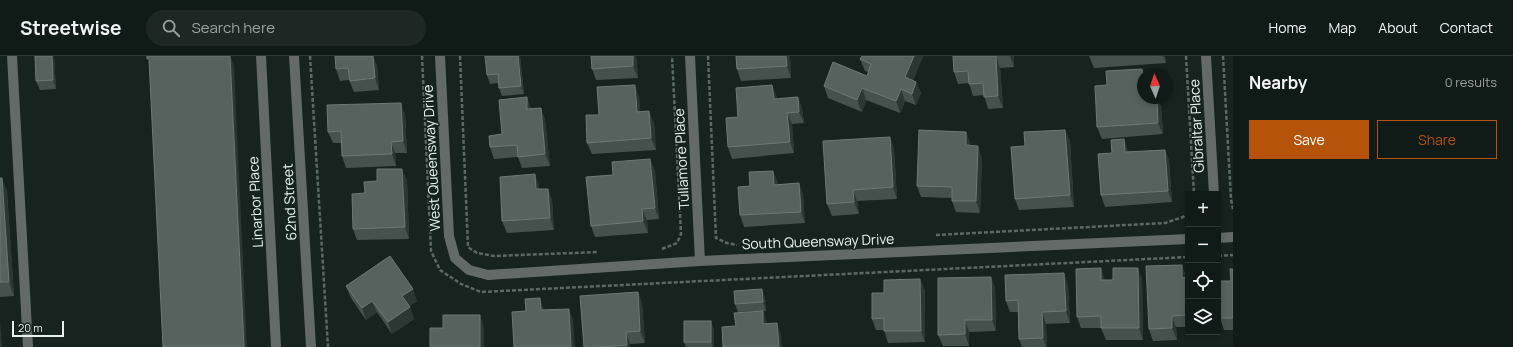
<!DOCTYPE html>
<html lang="en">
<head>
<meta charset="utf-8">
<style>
  :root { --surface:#101a17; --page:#1e2724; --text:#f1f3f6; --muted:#9ca1a1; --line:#303836; --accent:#b45309 }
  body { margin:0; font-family:Manrope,sans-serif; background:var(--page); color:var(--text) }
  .controls { position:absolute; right:12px; bottom:12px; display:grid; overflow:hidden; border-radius:0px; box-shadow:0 2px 6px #0003 }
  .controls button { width:36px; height:36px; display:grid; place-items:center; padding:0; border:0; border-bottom:1px solid var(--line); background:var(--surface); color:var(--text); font:20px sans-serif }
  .compass { position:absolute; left:1137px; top:12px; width:36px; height:36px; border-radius:50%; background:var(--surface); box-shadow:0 2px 6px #0003; rotate:357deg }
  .scale { position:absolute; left:12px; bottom:10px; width:52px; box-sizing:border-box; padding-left:4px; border:2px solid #e9f1ee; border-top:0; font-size:11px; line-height:14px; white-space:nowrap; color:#e9f1ee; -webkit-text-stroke:3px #16231f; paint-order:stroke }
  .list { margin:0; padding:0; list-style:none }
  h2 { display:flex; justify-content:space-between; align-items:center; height:52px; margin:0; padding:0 16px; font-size:17px }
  h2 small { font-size:13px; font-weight:400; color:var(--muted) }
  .actions { display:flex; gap:8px; padding:12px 16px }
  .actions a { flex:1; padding:9px 0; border:1px solid var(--accent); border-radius:0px; text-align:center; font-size:14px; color:var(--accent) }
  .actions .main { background:var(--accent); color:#fff }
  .icon { flex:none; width:22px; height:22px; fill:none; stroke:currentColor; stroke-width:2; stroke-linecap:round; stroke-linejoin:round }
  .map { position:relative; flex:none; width:1233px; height:291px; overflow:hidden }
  header { display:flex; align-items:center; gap:24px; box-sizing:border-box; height:56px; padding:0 20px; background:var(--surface); border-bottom:1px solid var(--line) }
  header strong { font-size:19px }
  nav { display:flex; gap:22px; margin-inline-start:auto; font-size:14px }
  .search { width:280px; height:36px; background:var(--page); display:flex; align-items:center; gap:10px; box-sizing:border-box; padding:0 14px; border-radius:22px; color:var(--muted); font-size:15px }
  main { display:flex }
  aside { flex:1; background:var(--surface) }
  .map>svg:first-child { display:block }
</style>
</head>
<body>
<header>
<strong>Streetwise</strong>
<div class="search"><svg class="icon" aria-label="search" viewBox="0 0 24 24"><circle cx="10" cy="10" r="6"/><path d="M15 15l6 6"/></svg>Search here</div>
<nav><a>Home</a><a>Map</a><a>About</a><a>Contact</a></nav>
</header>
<main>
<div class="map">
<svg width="1233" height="291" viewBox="0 0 1233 291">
  <rect width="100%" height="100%" fill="#16231f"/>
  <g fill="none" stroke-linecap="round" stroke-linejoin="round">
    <g stroke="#5d6864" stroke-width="2.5" stroke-dasharray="4 2" stroke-linecap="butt">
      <path d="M310 0 328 291"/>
      <path d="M422 0 431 195 440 214 461 228 481 236 1188 201"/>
      <path d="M460 0 468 191 477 197 494 200 598 196"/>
      <path d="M708 0 716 182 727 187 737 189"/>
      <path d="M1186 0 1194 138"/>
      <path d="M1223 0 1231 143 1233 153"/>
      <path d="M936 179 1165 167 1183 161 1188 156"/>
      <path d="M662 193 677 187 681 178 672 0"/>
      <path d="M1218 200 1233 199"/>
    </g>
    <g stroke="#646a68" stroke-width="10">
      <path d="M12 0 28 291"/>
      <path d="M261 0 276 291"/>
      <path d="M294 0 311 291"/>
      <path d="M440 0 449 180 455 202 469 214 488 219 700 205 1188 183"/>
      <path d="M690 0 700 205"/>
      <path d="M1206 0 1214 138"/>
      <path d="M1218 182 1233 181"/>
    </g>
  </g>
  <g fill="#44514d">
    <path d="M35 0H54L56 33 40 34 36 25Z"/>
    <path d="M520 0 524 38 502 40 499 32 498 27 490 28 487 19Z"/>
    <path d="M636 0 638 22 596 24 592 13Z"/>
    <path d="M736 0H790L791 22 741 25 737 13Z"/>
    <path d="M862 0H923L913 24 916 26 921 37 916 49 905 45 900 57 866 44 862 56 828 42 824 30 867 20 868 16 865 15 860 3Z"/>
    <path d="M953 0H1014V11L1000 12 1003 52 988 53 984 39 973 40 969 27 958 28 954 16Z"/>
    <path d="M1089 0H1165L1166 7 1094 12Z"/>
    <path d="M377 9 379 34 354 36 349 24 340 25 336 13Z"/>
    <path d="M1142 13 1144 18H1143V42H1157L1161 51 1163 78 1102 83 1097 71 1107 29Z"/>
    <path d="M772 29 777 43 798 41 802 53 804 67 792 68 794 97 732 103 728 91 738 61Z"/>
    <path d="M527 41 531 53 541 52 545 64 550 110 522 112 518 101 494 103 490 91 502 78Z"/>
    <path d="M639 41 640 56 654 67 656 94 592 98 587 87 599 59Z"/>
    <path d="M405 58 407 97H395L396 110 346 112 342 100V87H333L328 76Z"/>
    <path d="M1065 74 1070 85 1074 151 1019 154 1015 143 1025 90Z"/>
    <path d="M966 76 970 87V90L982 102 980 157 956 156 952 145V142L921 141 917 130Z"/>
    <path d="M890 81 894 93 897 143 857 145 859 158 832 160 827 148Z"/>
    <path d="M1124 83 1128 96 1165 94 1169 105 1172 146 1105 151 1101 139 1112 97Z"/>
    <path d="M650 103 655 115 659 163 647 164 648 177 595 181 591 170 613 119Z"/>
    <path d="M773 115 778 129 799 127 803 139 805 167 744 171 740 159 750 130Z"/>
    <path d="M535 118 539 130V133H548L552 144 554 174 507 177 502 165Z"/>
    <path d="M0 122H2L7 136 14 240 0 241Z"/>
    <path d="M407 124 409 183 357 184 353 173 365 137Z"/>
    <path d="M1182 209 1186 221H1188V271H1176L1177 284 1153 285 1149 273Z"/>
    <path d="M1233 213V274H1224L1220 262 1231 225Z"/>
    <path d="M991 221 995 233 996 275 969 276V290H943L938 279Z"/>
    <path d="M920 223 925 235V286L888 287 884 274H876L872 263 884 237Z"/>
    <path d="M1142 223 1143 284H1106L1101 272H1081L1077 261 1105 224Z"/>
    <path d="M1068 228 1070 267 1046 268 1047 291H1022L1019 283 1018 256H1010L1006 245Z"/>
    <path d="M346 230 417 245 409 250 414 263 392 278 377 256 366 264 351 242Z"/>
    <path d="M762 233 765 242 766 255 738 256 735 248Z"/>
    <path d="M638 236 642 248 645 287 630 288V291H584Z"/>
    <path d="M714 273V291H686L684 286Z"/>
  </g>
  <g fill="#2a3733">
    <path d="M52 0H54V1L56 33 53 24Z"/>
    <path d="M230 0 234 10 247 291H244Z"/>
    <path d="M373 0 377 9 379 34 375 22Z"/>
    <path d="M518 0H520L524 38 521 30Z"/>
    <path d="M633 0H636L638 22 633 10Z"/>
    <path d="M786 0H790L791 22 787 10Z"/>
    <path d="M914 0H923L910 33 905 21Z"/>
    <path d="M996 0 1000 12 1003 52 998 40Z"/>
    <path d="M1010 0H1014V11Z"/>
    <path d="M1163 0H1165L1166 7Z"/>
    <path d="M916 26 921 37 916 49 912 38Z"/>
    <path d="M635 29 639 41 641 68 637 56Z"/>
    <path d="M772 29 777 41 778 55 774 43Z"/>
    <path d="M862 32 866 44 862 56 857 44Z"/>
    <path d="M901 33 905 45 900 57 896 45Z"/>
    <path d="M527 41 531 53H527Z"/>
    <path d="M798 41 802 53 804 67 799 56Z"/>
    <path d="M1157 42 1161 51 1163 78 1158 67Z"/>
    <path d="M401 47 405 58 407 97 403 85Z"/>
    <path d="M541 52 545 64 550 110 545 98Z"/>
    <path d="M649 55 654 67 656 94 651 82Z"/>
    <path d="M787 57 792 68 794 97 790 86Z"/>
    <path d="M1065 74 1070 85 1074 151 1070 139Z"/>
    <path d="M966 76 970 87V101L966 89Z"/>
    <path d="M890 81 894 93 897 143 893 131Z"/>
    <path d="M1124 83 1128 95 1129 108 1125 96Z"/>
    <path d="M391 86 395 97 396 110 392 98Z"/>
    <path d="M978 90 982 102 980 157 976 145Z"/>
    <path d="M1165 94 1169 105 1172 146 1168 135Z"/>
    <path d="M650 103 655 115 659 163 655 152Z"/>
    <path d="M402 113 407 124 409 183 405 171Z"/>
    <path d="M773 115 778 126 779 140 774 129Z"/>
    <path d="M535 118 539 130 540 145 536 133Z"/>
    <path d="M2 122 7 136 14 240 9 226Z"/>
    <path d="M799 127 803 139 805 167 801 156Z"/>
    <path d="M548 133 552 144 554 174 550 162Z"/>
    <path d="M853 134 857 145 859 158 854 146Z"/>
    <path d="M642 153 647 164 648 177 643 165Z"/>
    <path d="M1182 209 1186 221 1187 233 1182 222Z"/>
    <path d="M1101 212 1105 224H1101Z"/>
    <path d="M1138 212 1142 223 1143 284 1139 272Z"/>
    <path d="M1064 217 1068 228 1070 267 1066 255Z"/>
    <path d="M991 221 995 233 996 275 992 264Z"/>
    <path d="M920 223 925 235V286L921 275Z"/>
    <path d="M413 233 417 245 406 252 402 240Z"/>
    <path d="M762 233 765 242 766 255 763 246Z"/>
    <path d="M638 236 642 248 645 287 640 275Z"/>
    <path d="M540 242 544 254H541Z"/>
    <path d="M372 245 377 256 366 264 362 252Z"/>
    <path d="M410 251 414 263 392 278 388 266Z"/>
    <path d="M569 253 573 264 575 291H571Z"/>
    <path d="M763 255 767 267V280L763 268Z"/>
    <path d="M1042 256 1046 268 1047 291H1046L1043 282Z"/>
    <path d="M480 259 484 271V291H480Z"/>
    <path d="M1172 260 1176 271 1177 284 1172 272Z"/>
    <path d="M0 264 2 291H0Z"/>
    <path d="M965 264 969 276V290L965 278Z"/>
    <path d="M711 265 714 273V291H713L711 286Z"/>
    <path d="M777 267 781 279 782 291H779Z"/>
    <path d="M626 276 630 288V291H627V289Z"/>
  </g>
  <g fill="#56625e" stroke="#6d7975">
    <path d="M35 0H52L53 24 36 25Z"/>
    <path d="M147 0H230L244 291H163L149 3H147Z"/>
    <path d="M335 0H373L375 22 350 25 348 12 336 13Z"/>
    <path d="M485 0H518L521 30 499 32 498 18 487 19Z"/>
    <path d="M591 0H633V10L592 13Z"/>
    <path d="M736 0H786L787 10 737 13Z"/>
    <path d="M862 0H914L905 21 916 26 912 38 901 33 896 45 862 32 857 44 824 30 833 6 867 20 871 8 860 3Z"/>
    <path d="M953 0H996L998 40 984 41 983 27 969 28 968 15 954 16Z"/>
    <path d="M1142 13 1143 42H1157L1158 67 1097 71 1095 30 1107 29 1106 15Z"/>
    <path d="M635 29 637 56 649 55 651 82 587 87 586 59H599L597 31Z"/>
    <path d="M772 29 774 43 798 41 799 56 787 57 790 86 728 91 726 62 738 61 736 32Z"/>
    <path d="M527 41V53L541 52 545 98 518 101 517 89 490 91 489 80 502 78 499 44Z"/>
    <path d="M401 47 403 85 391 86 392 98 342 100 341 75 328 76 327 49Z"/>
    <path d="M919 74 966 76V89L978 90 976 145H952V131L917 130Z"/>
    <path d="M1065 74 1070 139 1015 143 1011 91 1025 90 1024 76Z"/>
    <path d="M890 81 893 131 853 134 854 146 827 148 823 85Z"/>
    <path d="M1124 83 1125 96 1165 94 1168 135 1101 139 1098 98 1112 97 1111 84Z"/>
    <path d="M650 103 655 152 642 153 643 165 591 170 586 121 613 119 612 106Z"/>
    <path d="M377 113H402L405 171 353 173 352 138 365 137 364 126 377 125Z"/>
    <path d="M773 115 774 129 799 127 801 156 740 159 738 131 750 130 749 116Z"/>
    <path d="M535 118 536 133H548L550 162 502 165 500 121Z"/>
    <path d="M0 122H2L9 226H0Z"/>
    <path d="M390 200 413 233 402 240 410 251 388 266 372 245 362 252 346 230Z"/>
    <path d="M1182 209V222L1188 221V259L1172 260V272L1149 273 1146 210Z"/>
    <path d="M1101 212V224H1113V212H1138L1139 272H1101V260L1077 261 1076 213Z"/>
    <path d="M1230 213H1233V262H1220L1219 225H1231Z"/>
    <path d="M1064 217 1066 255 1042 256 1043 282 1019 283 1018 244 1006 245 1005 219Z"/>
    <path d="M991 221 992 264H965V278L938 279V222Z"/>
    <path d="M920 223 921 275H884V262L872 263V237H884V224Z"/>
    <path d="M762 233 763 246 735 248 734 235Z"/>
    <path d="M638 236 640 275 626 276 627 289 600 291H584L580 240Z"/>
    <path d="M540 242 541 254 569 253 571 291H514L512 256 526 255 525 243Z"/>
    <path d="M763 255V268L777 267 779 291H723L722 271 736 270 734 257Z"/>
    <path d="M443 259H480V291H430V272H443Z"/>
    <rect x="684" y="265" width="27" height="21"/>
  </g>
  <g text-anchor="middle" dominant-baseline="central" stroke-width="3" stroke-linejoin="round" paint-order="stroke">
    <g font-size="14" fill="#e9f1ee" stroke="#16231f">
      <text transform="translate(1196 70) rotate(-93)">Gibraltar Place</text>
      <text transform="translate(431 102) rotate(-93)">West Queensway Drive</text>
      <text transform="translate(681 103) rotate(-93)">Tullamore Place</text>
      <text transform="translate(255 146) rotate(-93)">Linarbor Place</text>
      <text transform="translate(289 146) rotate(-93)">62nd Street</text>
      <text transform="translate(818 185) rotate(-2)">South Queensway Drive</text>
    </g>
  </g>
</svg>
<div class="controls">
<button>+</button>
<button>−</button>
<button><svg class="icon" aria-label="locate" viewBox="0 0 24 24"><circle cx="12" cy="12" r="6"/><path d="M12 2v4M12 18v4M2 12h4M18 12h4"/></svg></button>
<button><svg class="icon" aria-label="layers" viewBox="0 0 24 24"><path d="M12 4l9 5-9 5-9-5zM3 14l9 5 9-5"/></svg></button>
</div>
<svg class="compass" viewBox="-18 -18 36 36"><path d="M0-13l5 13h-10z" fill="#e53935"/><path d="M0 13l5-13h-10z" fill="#9ca1a1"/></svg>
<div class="scale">20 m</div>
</div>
<aside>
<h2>Nearby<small>0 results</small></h2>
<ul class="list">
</ul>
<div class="actions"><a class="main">Save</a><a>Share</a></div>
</aside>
</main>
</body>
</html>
